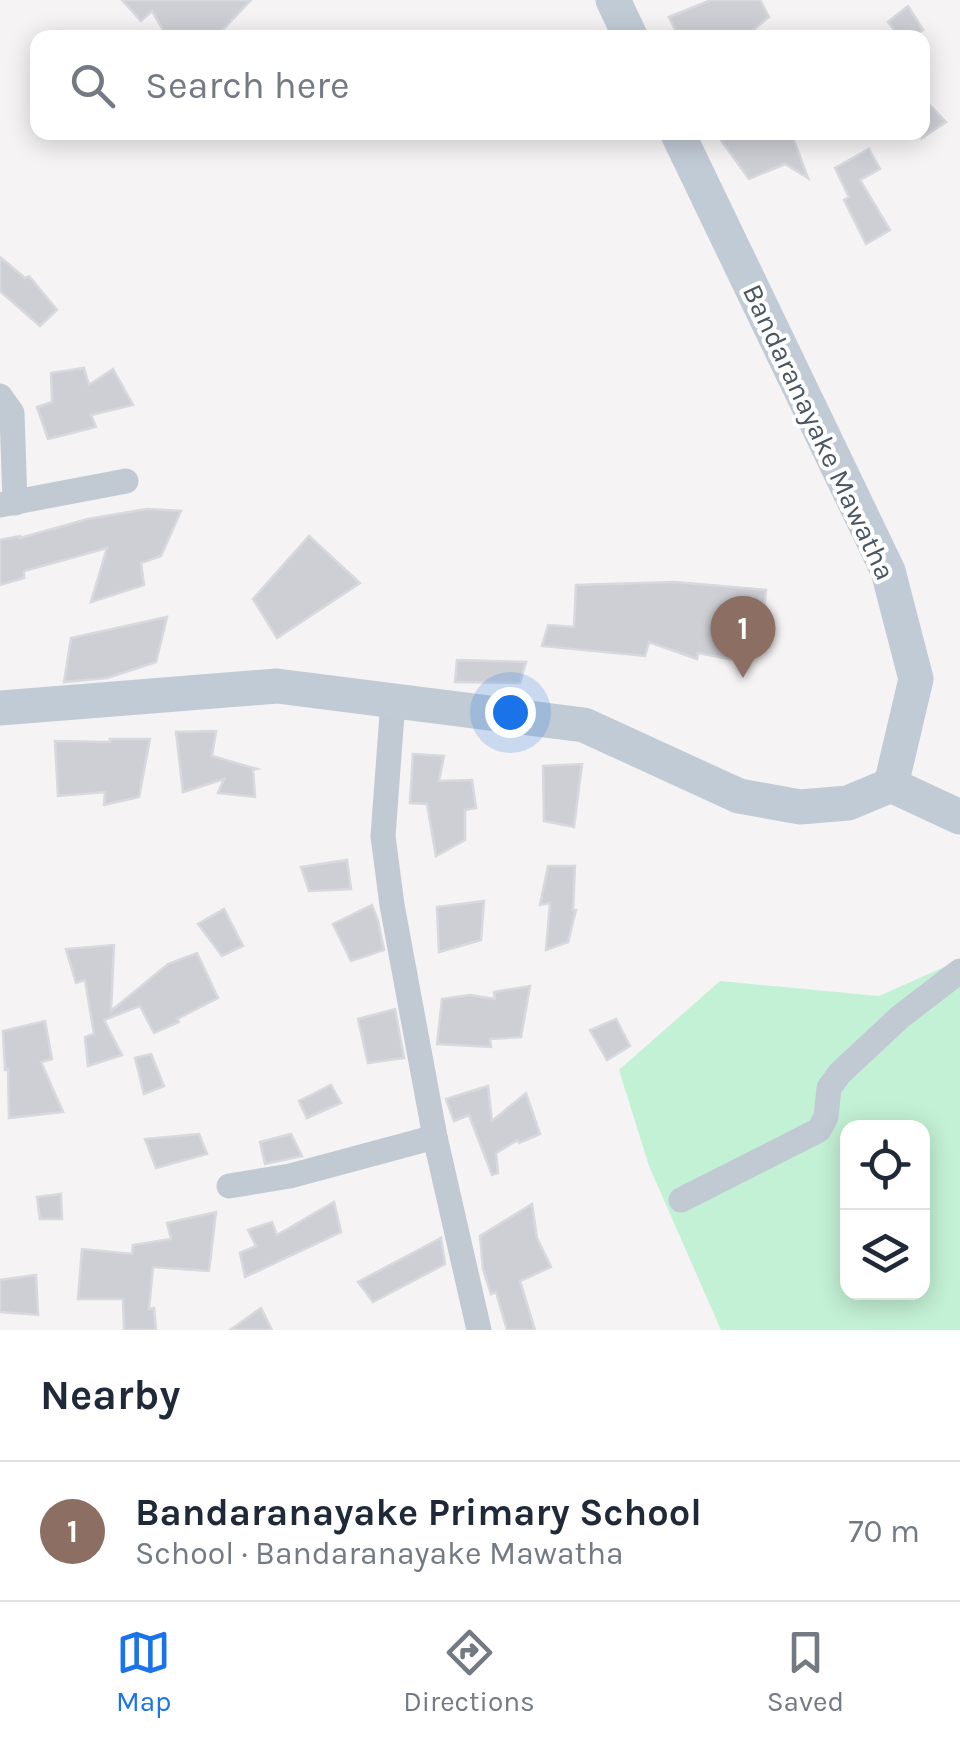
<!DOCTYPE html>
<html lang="en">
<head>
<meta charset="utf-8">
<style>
  :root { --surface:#fff; --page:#f2f2f3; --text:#1f2937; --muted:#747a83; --line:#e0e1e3; --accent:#1a73e8 }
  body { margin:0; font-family:Karla,sans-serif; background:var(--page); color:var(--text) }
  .controls { position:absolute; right:30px; bottom:30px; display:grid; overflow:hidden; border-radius:20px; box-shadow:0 5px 25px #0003 }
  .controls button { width:90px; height:90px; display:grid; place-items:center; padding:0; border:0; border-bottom:2px solid var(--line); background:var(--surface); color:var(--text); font:50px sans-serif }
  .you { position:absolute; left:510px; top:712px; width:35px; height:35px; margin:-25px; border:8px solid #fff; border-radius:50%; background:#1a73e8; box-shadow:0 0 0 15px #1a73e833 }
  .badge { display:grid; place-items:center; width:65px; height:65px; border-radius:50%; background:var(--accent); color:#fff; font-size:32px; font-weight:700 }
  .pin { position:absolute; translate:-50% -82px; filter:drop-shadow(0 2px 5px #0008) }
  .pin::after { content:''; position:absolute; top:52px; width:35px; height:30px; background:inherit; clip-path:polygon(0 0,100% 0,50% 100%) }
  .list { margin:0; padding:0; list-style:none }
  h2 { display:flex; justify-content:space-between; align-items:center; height:130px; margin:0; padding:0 40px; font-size:42px }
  h2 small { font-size:32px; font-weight:400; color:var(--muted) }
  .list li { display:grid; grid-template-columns:65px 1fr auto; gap:30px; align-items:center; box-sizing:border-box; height:140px; padding:0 40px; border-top:2px solid var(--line) }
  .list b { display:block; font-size:38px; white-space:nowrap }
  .list p { margin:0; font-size:32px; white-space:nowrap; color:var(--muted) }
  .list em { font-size:32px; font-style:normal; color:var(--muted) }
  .icon { flex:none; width:55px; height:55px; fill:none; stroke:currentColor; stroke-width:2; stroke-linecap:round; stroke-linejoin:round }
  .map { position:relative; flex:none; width:960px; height:1330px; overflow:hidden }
  .search { position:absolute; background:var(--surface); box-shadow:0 5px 25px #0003; left:30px; right:30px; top:30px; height:110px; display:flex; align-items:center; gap:25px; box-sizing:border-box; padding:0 35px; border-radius:20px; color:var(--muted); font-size:38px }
  .sheet { height:270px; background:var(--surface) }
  nav { display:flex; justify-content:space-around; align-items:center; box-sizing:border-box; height:140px; border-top:2px solid var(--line); background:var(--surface); font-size:28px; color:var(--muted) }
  nav a { display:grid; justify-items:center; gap:5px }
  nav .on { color:var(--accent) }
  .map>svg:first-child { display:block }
</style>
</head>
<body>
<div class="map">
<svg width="960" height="1330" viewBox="0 0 960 1330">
  <rect width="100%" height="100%" fill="#f5f3f3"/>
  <path fill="#c3f1d5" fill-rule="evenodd" d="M960 960V1330H721L649 1166 619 1070 720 981 879 996ZM848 1128H922V1292H848Z"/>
  <g fill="#cdcfd5" stroke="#d7d9de" stroke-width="2.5">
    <path d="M122 0H251L215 38H168L152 11 141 21Z"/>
    <path d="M711 0H760L769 17 743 38H679L669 17Z"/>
    <path d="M908 6 923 30 912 38H901L888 22Z"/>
    <path d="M922 97 946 122 922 138Z"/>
    <path d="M715 132H791L808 178 785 164 749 179Z"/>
    <path d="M869 149 880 169 860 180 890 230 866 244 844 200 849 197 835 168Z"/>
    <path d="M0 257 25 278 29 276 57 310 40 326 0 291Z"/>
    <path d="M84 368 89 385 113 369 133 405 91 415 96 427 48 439 37 407 52 402 51 373Z"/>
    <path d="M147 509 181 511 161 556 141 563 144 585 91 602 107 548 24 571V578L0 585V540L20 536V538L88 519Z"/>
    <path d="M309 536 360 583 277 638 253 599Z"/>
    <path d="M675 582 766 590 763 619 757 618 746 662 698 653 697 659 649 642 645 656 542 646 548 625 574 627 576 585Z"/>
    <path d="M167 617 156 662 107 678 64 682 71 638Z"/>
    <path d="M457 660 526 662 520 683 455 682Z"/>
    <path d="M216 731 212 756 257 769 253 770 255 797 218 793 224 779 183 792 176 732Z"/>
    <path d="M110 739H150L139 797 104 805 105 792 58 796 55 741 110 742Z"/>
    <path d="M413 754 444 756 439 781 472 780 476 808 465 810V840L436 856 427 804 410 803Z"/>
    <path d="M582 764 574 827 544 821 543 766Z"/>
    <path d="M347 860 351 889 309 891 301 867Z"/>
    <path d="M548 866H575L573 910H576L568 942 546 950 550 903 540 905Z"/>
    <path d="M484 901 481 940 439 952 437 907Z"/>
    <path d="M372 905 378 921 384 950 351 961 333 924Z"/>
    <path d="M224 909 243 946 222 956 198 924Z"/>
    <path d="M114 945 111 1011 168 964 197 953 218 998 177 1019 179 1022 154 1033 140 1006 104 1020 122 1055 88 1066 85 1037 94 1034 85 980 76 983 66 949Z"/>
    <path d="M530 986 521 1037 490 1039 491 1047 437 1044 442 999 470 995 495 999 494 992Z"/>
    <path d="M395 1009 404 1058 368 1063 358 1019Z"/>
    <path d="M616 1019 630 1046 607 1060 590 1030Z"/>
    <path d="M45 1021 52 1059 41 1062 63 1112 9 1118 8 1069 5 1070 3 1031Z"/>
    <path d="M151 1054 164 1086 144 1094 135 1058Z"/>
    <path d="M331 1085 341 1103 307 1118 299 1101Z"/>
    <path d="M488 1086 492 1121 526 1093 540 1134 519 1143 518 1140 496 1153 498 1173 492 1175 469 1115 454 1121 446 1099Z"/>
    <path d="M199 1134 207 1154 156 1168 145 1139Z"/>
    <path d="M291 1134 302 1156 265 1164 260 1142Z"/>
    <path d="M61 1194 62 1219H40L37 1197Z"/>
    <path d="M334 1202 341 1232 245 1277 240 1253 256 1246 248 1230 272 1222 277 1235Z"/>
    <path d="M532 1204 537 1238 551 1267 520 1281 535 1330H507L496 1292 491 1294 483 1269 480 1236Z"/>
    <path d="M216 1212 209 1271 153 1267 149 1309 154 1308 156 1330H124L123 1299H78L82 1249 132 1254 133 1245 171 1239 167 1223Z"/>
    <path d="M441 1238 445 1264 373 1302 358 1282Z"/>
    <path d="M36 1275 38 1315 0 1312V1280Z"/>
    <path d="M261 1308 272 1330H230Z"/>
  </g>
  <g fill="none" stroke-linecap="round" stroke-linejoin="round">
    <g stroke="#c1cad2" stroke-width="25">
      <path d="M0 396 12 413 15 503"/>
      <path d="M0 505 126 481"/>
      <path d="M393 701 383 836 392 905 435 1137 479 1330"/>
      <path d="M229 1186 290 1176 435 1137"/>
      <path d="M681 1200 819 1130 826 1117 829 1088 840 1073 900 1017 960 971"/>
    </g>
    <g stroke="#c1cbd6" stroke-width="35">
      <path d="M613 0 631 38"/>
      <path d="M677 132 888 571 916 679 891 785 960 817"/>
      <path d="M0 708 277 686 584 725 739 796 800 807 848 803 891 785"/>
    </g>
  </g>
  <g text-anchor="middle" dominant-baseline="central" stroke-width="8" stroke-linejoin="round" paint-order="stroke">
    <g font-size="28" fill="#4a5661" stroke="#fff">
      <text transform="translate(819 432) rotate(65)">Bandaranayake Mawatha</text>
    </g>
  </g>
</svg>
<div class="controls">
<button><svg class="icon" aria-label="locate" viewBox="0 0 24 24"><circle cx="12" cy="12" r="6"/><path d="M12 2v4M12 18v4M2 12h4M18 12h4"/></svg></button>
<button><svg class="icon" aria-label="layers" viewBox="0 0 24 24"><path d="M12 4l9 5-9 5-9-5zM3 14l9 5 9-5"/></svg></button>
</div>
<div class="you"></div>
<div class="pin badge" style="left:743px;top:678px;background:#8d6e63">1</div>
<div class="search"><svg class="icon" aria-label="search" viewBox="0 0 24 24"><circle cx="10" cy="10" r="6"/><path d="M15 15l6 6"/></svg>Search here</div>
</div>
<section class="sheet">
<h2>Nearby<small></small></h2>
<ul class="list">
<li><span class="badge" style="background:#8d6e63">1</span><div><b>Bandaranayake Primary School</b><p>School · Bandaranayake Mawatha</p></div><em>70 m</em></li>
</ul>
</section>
<nav>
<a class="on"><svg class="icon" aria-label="map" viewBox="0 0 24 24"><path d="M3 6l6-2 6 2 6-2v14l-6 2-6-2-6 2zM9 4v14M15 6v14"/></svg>Map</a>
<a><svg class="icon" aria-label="directions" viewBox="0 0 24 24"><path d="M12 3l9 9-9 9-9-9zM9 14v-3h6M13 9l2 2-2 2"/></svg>Directions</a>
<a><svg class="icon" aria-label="saved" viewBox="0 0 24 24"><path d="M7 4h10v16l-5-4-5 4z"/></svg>Saved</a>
</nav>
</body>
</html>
